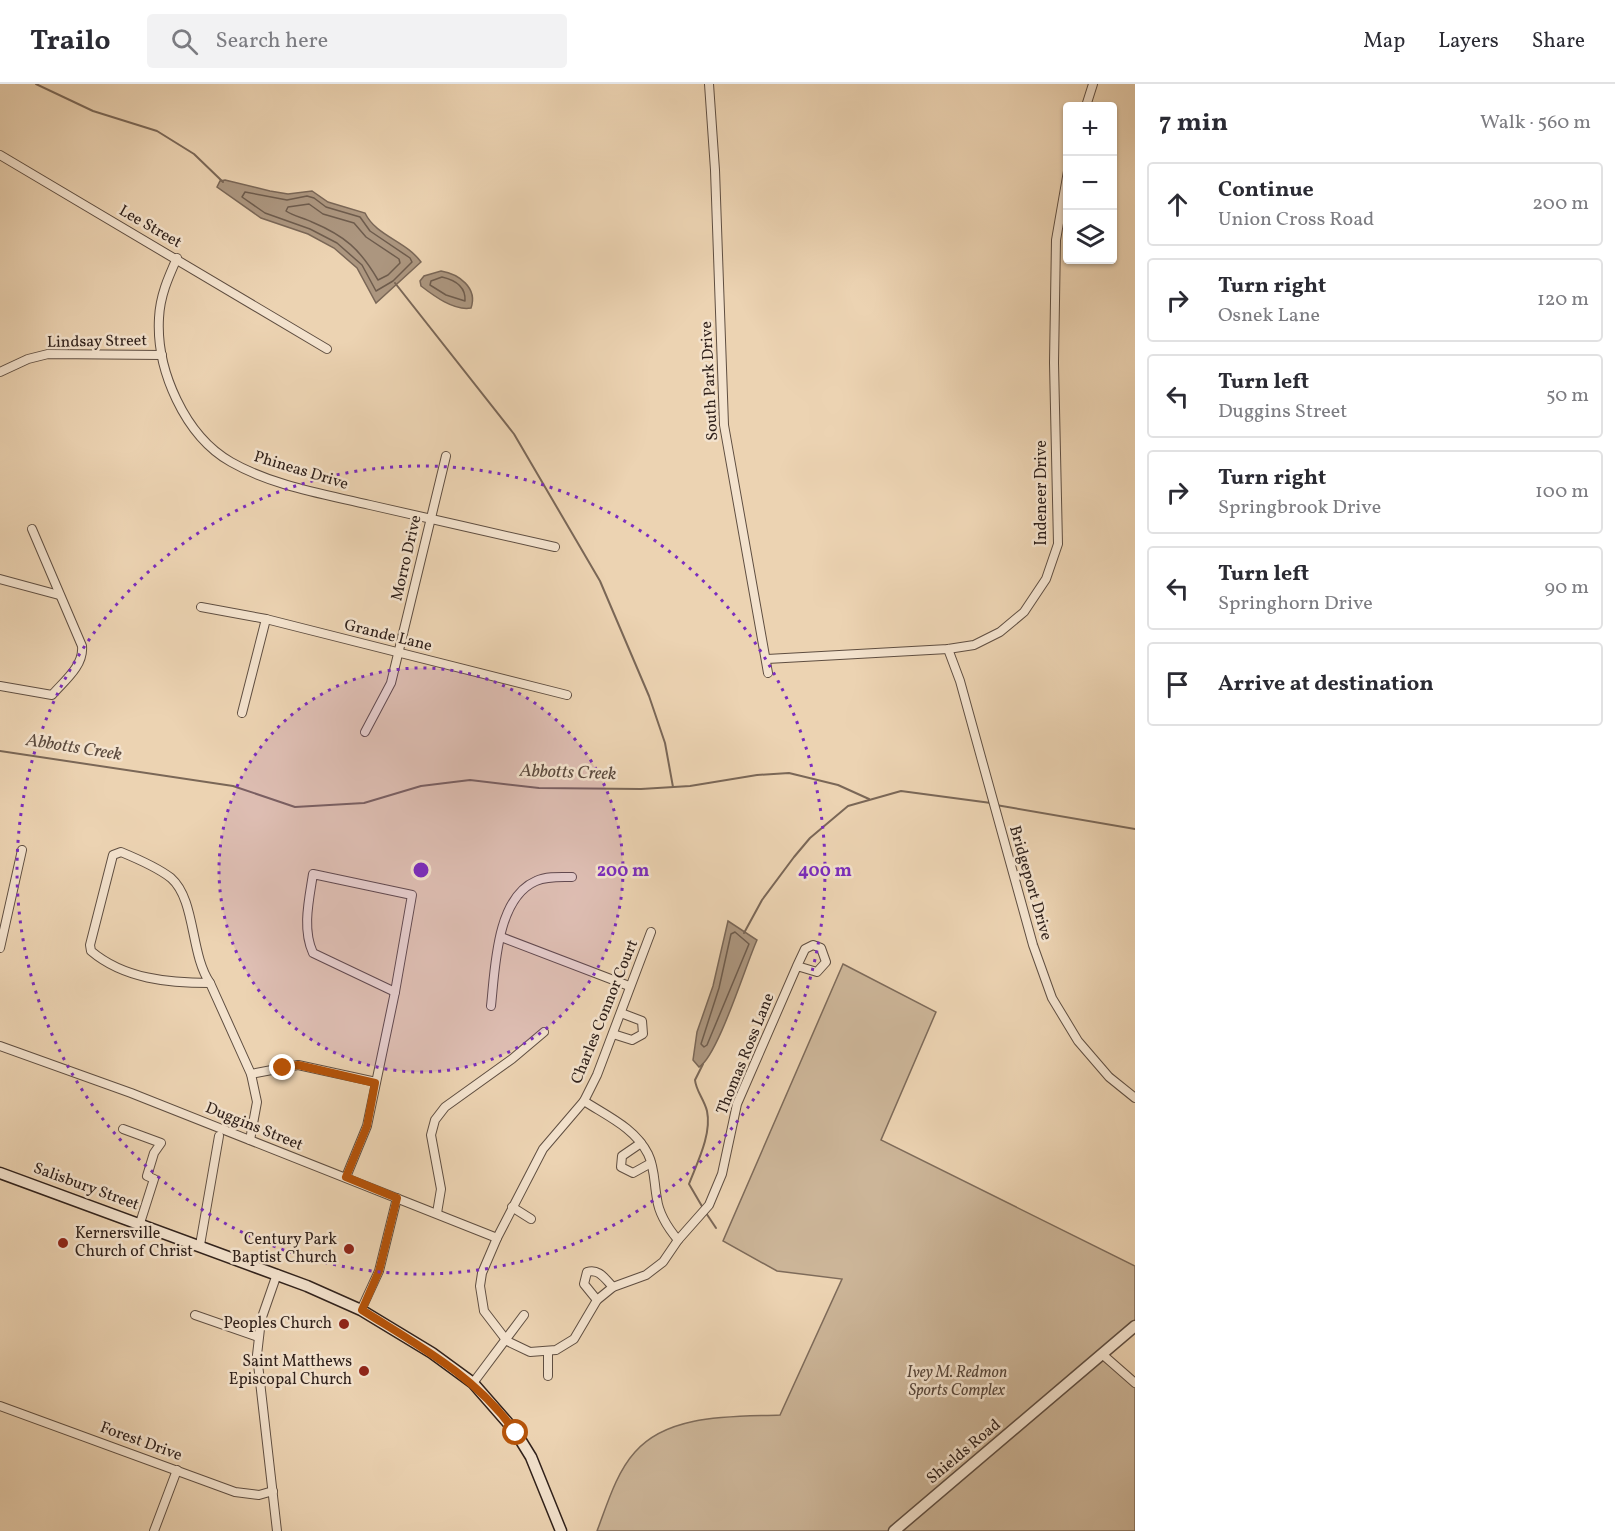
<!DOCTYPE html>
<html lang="en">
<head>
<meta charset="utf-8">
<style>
  :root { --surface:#fff; --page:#f2f2f3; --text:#2b2b33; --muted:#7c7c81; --line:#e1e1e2 }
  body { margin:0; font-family:Vollkorn,serif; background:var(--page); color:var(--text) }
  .controls { position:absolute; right:18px; top:18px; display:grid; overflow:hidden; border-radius:6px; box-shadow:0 2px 4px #0004 }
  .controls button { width:54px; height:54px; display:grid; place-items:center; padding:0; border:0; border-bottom:2px solid var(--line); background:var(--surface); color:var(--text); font:30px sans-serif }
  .stop { position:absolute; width:18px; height:18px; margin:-14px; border:4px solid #b45309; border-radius:50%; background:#fff }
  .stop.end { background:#b45309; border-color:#fff; box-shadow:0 2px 6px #0008 }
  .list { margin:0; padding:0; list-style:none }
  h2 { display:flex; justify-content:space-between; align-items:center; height:78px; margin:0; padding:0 24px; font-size:26px }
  h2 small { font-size:20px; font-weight:400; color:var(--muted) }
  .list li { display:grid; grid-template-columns:39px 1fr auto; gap:18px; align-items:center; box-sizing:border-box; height:84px; margin:0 12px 12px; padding:0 12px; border:2px solid var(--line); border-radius:6px }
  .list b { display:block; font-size:22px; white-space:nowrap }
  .list p { margin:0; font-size:20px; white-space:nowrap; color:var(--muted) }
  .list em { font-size:20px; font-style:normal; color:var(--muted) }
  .icon { flex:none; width:33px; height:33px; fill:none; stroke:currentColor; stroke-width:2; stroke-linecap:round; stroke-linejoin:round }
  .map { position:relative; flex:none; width:1135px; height:1447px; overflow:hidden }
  header { display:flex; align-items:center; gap:36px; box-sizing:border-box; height:84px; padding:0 30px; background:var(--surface); border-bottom:2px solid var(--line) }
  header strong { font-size:28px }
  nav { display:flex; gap:33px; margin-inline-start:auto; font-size:21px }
  .search { width:420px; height:54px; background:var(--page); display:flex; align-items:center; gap:15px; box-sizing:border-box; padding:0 21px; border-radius:6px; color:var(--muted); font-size:22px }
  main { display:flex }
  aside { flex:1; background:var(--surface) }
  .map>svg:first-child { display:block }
</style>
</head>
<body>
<header>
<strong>Trailo</strong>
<div class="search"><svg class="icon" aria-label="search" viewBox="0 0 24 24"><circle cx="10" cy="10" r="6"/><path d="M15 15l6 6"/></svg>Search here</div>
<nav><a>Map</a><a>Layers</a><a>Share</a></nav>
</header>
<main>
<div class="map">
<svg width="1135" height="1447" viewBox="0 0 1135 1447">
  <rect width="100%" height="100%" fill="#ecd3b2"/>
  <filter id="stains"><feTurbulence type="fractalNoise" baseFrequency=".00333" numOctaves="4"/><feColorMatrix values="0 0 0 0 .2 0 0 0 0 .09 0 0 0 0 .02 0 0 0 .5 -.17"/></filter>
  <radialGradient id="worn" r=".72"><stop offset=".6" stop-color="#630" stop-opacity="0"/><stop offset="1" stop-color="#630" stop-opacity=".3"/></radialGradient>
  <path fill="#ccb598" stroke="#7e6b5a" stroke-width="1.5" d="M843 880 936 928 881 1056 1135 1182V1242L1103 1270 1135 1299V1447H597C607 1421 616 1389 635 1368 669 1329 734 1333 780 1331L842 1195 777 1187 723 1157Z"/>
  <g fill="#ac967f" stroke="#7a6757" stroke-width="1.5">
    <path d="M225 96 270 107 288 110 312 107 328 118 365 129C376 152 406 157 421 178L376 219 357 184 334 164 308 150 261 134 217 103 220 97Z"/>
    <path d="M441 187C459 190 478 204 471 224 454 227 434 212 421 202L420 197 424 192Z"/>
    <path d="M728 837 757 856C746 880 718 972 699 983L693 976 697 948 713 902Z"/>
  </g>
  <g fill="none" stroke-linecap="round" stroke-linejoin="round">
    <g stroke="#6e5c4d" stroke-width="1.5">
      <path d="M245 108 287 116 307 112 314 114 326 123 360 133 370 147 410 174 412 178 393 197 376 207 362 181 337 159 310 145 265 129 242 113Z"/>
      <path d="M309 120 323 130 354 139 366 153 399 175 400 179 388 191 378 196C360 165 345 152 312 138 304 134 293 132 286 127L288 123Z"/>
      <path d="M442 193C455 196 466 203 465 217L446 211 430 201 431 197Z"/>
      <path d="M735 848 749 860 707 961 704 963 701 960 719 904 731 850Z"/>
    </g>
    <g stroke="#7a6757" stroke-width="2">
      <path d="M36 0 93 27 157 47 194 70 223 98"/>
      <path d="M395 199 514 350 600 497 649 612 665 659 673 703"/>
      <path d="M0 667 233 702 295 723 364 719 421 702 470 696 539 704 641 705 690 702 757 691 789 689 838 701 869 715"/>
      <path d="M996 721 1135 745"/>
      <path d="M744 849 762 816 794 773 810 754 848 722 901 707 991 719"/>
      <path d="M703 980 695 996C696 1007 704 1015 707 1027 712 1050 697 1079 689 1100L703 1124"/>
      <path d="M706 1129 716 1144"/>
    </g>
    <g stroke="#5f4e41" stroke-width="10">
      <g id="minor">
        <path d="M709 0 715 86 724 341 768 589"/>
        <path d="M1086 22 1093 0"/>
        <path d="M0 71 327 265"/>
        <path d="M177 174C168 194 160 212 159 234 156 286 185 352 231 378 273 402 324 410 370 421 432 435 493 449 555 463"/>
        <path d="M0 288 28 275 48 270 162 271"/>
        <path d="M0 495 59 511"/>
        <path d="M201 523 266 535 567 611"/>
        <path d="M948 565 960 597 1033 861 1052 914 1078 957 1109 993 1135 1014"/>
        <path d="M767 575 948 565 974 561 1000 548 1024 528 1046 495 1058 460 1054 279 1056 156 1068 87"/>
        <path d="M0 602 52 611C64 597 84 582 82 562L32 445"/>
        <path d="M242 629 266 535"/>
        <path d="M365 648 391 599 446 372"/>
        <path d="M121 768C138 775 157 783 171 794 196 816 190 870 210 899 169 899 124 895 91 867L90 861 113 771Z"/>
        <path d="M313 790 412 811 395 908 313 869C302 845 309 816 313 790Z"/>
        <path d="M651 848 597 991 584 1017 543 1065 497 1154 482 1189 480 1202 484 1227 507 1257 530 1268 556 1266 574 1255 597 1216 613 1203 646 1191 663 1178 678 1156 709 1121 722 1090 737 1020 797 882 805 865 813 861 821 864 826 878 817 888 797 882"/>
        <path d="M501 853 629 902"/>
        <path d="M0 864 22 766"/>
        <path d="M210 899 251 990 257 1018 250 1056"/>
        <path d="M491 922C495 886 496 814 536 797 547 792 561 793 572 793"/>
        <path d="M613 950 632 956 643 950 642 937 621 929"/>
        <path d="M0 962 131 1009 497 1154"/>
        <path d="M251 990 298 981 376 998"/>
        <path d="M584 1017C607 1032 635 1044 648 1070 655 1084 654 1100 657 1115 659 1131 668 1144 678 1156"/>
        <path d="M123 1045 161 1059 154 1069 147 1092 154 1095 140 1139"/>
        <path d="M641 1059 622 1072 621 1083 633 1089 651 1079"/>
        <path d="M346 1093 367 1042 395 908"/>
        <path d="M512 1123 531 1135"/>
        <path d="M437 1129 441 1105 431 1051 435 1036 445 1023 512 975 544 948"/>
        <path d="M200 1161 219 1052"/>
        <path d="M277 1190 261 1236 257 1271 277 1447"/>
        <path d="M597 1216 584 1200 587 1188C599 1184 605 1195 613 1203"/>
        <path d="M361 1226 379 1187 397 1114"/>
        <path d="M195 1231 258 1253"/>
        <path d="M548 1268V1292"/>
        <path d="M1102 1270 1135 1299"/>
        <path d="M473 1299 524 1231"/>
        <path d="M0 1322 235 1408 259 1411 273 1407"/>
        <path d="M154 1447 177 1386"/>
      </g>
    </g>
    <g stroke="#5f4e41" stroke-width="13">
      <path id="tertiary" d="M894 1447 1135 1242"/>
    </g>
    <g stroke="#30211b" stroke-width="13">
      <path id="secondary" d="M0 1089 307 1202 361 1226 432 1269 473 1299 515 1347 531 1373 561 1447"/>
    </g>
    <use href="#minor" stroke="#f3e2cd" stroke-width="8"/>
    <use href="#tertiary" stroke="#f3e2cd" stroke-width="10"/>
    <use href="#secondary" stroke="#f3e2cd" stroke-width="10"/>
  </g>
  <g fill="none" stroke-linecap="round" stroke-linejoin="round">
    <path stroke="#b45309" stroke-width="8" d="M283 984 298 981 375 999 367 1042 346 1093 397 1114 379 1187 362 1226C419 1262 476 1292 516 1349"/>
  </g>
  <circle cx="421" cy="786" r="202" fill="#7b2cbf" fill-opacity=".12"/>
  <g fill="none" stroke="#7b2cbf" stroke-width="3" stroke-dasharray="3 6">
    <circle cx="421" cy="786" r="202"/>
    <circle cx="421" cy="786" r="404"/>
  </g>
  <g fill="#8f2418" stroke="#f3e2cd" stroke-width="2">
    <circle cx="63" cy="1159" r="6"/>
    <circle cx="349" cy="1165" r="6"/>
    <circle cx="344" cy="1240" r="6"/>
    <circle cx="364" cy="1287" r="6"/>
  </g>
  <g text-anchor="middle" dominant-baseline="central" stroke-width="5" stroke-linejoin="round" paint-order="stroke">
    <g font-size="16" fill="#30211b" stroke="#f3e2cd">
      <text transform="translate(150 143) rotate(30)">Lee Street</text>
      <text transform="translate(97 258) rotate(-1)">Lindsay Street</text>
      <text transform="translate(710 297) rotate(-93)">South Park Drive</text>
      <text transform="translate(301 387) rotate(17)">Phineas Drive</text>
      <text transform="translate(1042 409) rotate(-90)">Indeneer Drive</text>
      <text transform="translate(407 474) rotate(-77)">Morro Drive</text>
      <text transform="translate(388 552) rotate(14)">Grande Lane</text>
      <text transform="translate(1030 799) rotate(74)">Bridgeport Drive</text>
      <text transform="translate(605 928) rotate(-68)">Charles Connor Court</text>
      <text transform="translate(746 970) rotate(-68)">Thomas Ross Lane</text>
      <text transform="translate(254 1043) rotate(22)">Duggins Street</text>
      <text transform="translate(86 1103) rotate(20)">Salisbury Street</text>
      <text transform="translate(141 1358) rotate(20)">Forest Drive</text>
      <text transform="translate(964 1368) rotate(-40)">Shields Road</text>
    </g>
    <g font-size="16" fill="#30211b" stroke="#f3e2cd" text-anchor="end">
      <text x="75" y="1150" text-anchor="start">Kernersville<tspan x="75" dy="18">Church of Christ</tspan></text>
      <text x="337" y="1156">Century Park<tspan x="337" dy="18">Baptist Church</tspan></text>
      <text x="332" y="1240">Peoples Church</text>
      <text x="352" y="1278">Saint Matthews<tspan x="352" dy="18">Episcopal Church</tspan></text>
    </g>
    <g font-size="16" font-style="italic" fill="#57463a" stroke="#f3e2cd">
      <text x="957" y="1289">Ivey M. Redmon<tspan x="957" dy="18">Sports Complex</tspan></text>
    </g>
    <g font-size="18" font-style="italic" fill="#5b4a3e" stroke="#f3e2cd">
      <text transform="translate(74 664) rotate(9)">Abbotts Creek</text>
      <text transform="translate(568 689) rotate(2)">Abbotts Creek</text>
    </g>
  </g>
  <circle cx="421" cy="786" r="9" fill="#7b2cbf" stroke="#f3e2cd" stroke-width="3"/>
  <g font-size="18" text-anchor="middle" font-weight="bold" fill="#7b2cbf" stroke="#f3e2cd" stroke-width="5" stroke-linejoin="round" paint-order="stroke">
    <text x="623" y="792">200 m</text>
    <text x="825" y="792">400 m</text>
  </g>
  <rect width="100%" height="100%" filter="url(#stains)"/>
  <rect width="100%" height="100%" fill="url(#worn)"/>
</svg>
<div class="controls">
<button>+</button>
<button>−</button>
<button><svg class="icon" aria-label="layers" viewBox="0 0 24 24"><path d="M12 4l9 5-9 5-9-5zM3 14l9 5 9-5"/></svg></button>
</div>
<div class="stop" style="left:516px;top:1349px"></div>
<div class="stop end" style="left:283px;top:984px"></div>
</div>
<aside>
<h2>7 min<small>Walk · 560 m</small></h2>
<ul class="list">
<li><svg class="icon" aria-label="ahead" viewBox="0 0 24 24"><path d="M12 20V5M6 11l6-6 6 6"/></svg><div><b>Continue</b><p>Union Cross Road</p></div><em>200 m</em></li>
<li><svg class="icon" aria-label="right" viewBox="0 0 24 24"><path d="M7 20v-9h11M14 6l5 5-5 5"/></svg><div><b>Turn right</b><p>Osnek Lane</p></div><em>120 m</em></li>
<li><svg class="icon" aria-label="left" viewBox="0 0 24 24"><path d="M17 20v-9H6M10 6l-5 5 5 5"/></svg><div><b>Turn left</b><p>Duggins Street</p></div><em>50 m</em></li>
<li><svg class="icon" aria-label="right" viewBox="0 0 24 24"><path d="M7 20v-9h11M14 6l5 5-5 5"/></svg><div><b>Turn right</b><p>Springbrook Drive</p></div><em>100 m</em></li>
<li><svg class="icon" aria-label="left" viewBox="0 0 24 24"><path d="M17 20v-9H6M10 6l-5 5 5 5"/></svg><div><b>Turn left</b><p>Springhorn Drive</p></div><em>90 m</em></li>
<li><svg class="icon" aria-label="arrive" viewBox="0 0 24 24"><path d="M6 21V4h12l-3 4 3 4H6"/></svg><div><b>Arrive at destination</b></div></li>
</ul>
</aside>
</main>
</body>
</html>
